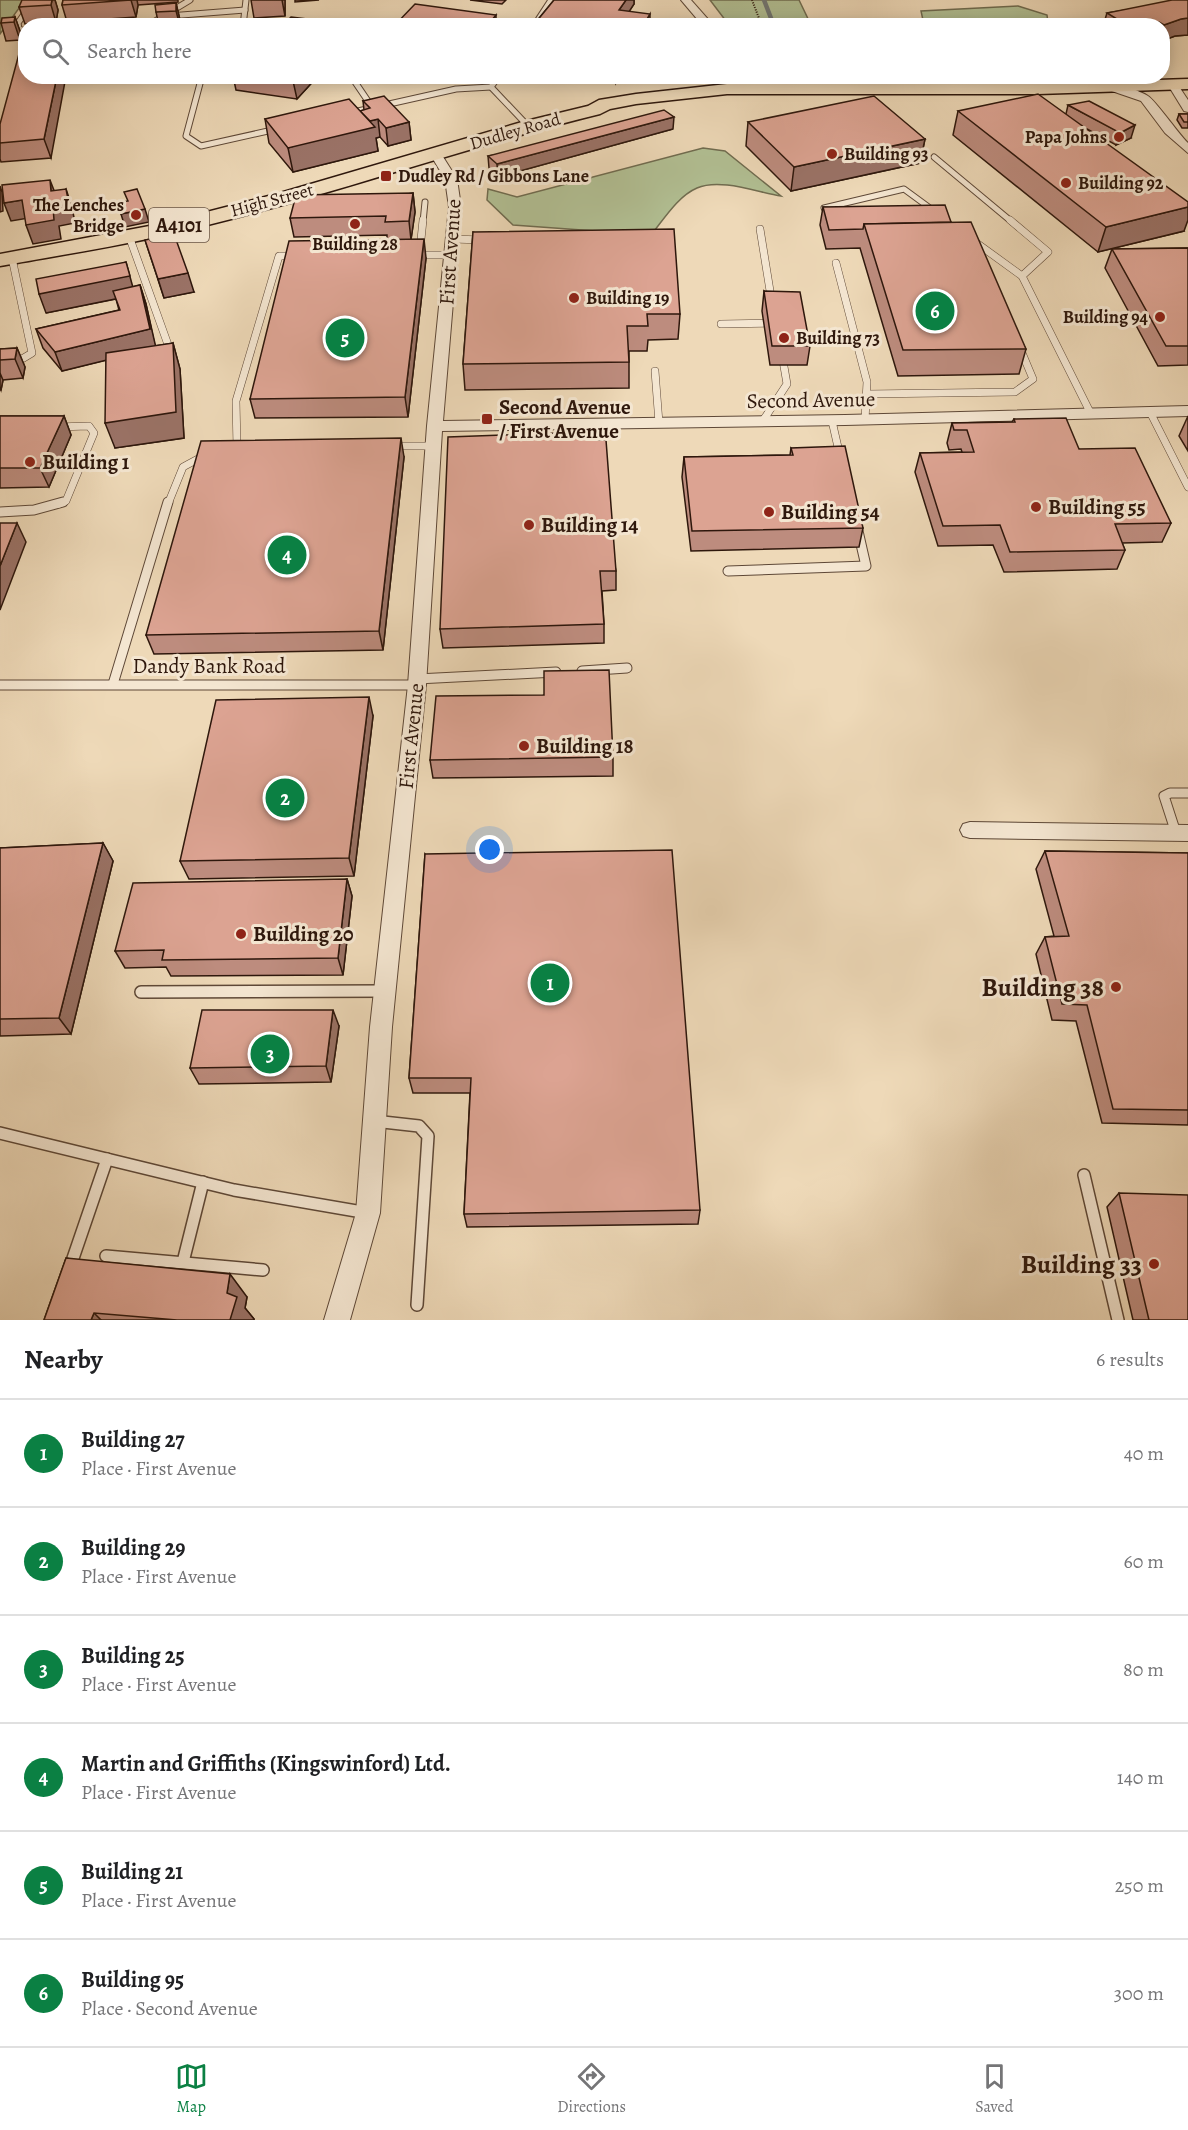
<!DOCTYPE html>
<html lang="en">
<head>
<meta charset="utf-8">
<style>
  :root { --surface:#fff; --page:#f2f2f2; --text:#202124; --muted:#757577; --line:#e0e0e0; --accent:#0b8043 }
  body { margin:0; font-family:Alegreya,serif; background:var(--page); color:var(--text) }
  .you { position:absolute; left:490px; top:850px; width:21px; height:21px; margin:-15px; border:4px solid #fff; border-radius:50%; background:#1a73e8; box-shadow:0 0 0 9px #1a73e833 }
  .badge { display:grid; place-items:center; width:39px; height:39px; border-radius:50%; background:var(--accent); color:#fff; font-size:20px; font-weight:700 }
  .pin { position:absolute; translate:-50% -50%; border:3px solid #fff; box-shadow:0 2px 6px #0006 }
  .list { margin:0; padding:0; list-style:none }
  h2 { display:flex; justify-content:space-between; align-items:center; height:78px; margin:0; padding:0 24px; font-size:26px }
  h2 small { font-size:20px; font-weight:400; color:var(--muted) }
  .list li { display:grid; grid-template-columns:39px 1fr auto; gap:18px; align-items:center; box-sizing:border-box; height:108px; padding:0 24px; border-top:2px solid var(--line) }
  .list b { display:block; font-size:22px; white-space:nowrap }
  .list p { margin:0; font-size:20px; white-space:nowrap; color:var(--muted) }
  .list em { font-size:20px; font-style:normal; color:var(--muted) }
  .icon { flex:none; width:33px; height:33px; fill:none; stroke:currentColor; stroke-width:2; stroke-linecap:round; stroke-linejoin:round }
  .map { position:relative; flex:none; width:1188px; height:1320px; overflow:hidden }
  .search { position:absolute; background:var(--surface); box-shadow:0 3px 15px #0003; left:18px; right:18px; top:18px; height:66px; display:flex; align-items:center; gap:15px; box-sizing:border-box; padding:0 21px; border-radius:24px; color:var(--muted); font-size:22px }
  .sheet { height:726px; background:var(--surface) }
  nav { display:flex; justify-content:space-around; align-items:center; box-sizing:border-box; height:84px; border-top:2px solid var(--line); background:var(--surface); font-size:16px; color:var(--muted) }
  nav a { display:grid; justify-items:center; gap:3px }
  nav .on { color:var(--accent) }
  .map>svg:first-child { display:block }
</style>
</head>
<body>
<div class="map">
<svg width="1188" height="1320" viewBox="0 0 1188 1320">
  <rect width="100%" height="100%" fill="#eed9b8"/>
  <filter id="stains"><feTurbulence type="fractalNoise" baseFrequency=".00333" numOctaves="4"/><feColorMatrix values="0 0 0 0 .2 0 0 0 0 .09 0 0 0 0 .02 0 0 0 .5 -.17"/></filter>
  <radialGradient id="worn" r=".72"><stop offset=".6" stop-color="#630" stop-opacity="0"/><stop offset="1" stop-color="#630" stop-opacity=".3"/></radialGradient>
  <g fill="#b2c094" stroke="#706c50" stroke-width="1.5">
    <path d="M0 0H25L0 34Z"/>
    <path d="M710 0H799L811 25H729Z"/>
    <path d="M1018 6 1047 15 1048 23 924 25 921 11Z"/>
    <path d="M703 148 725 151 781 196C757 192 720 178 697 188 678 196 664 219 651 235L513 225 487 200 488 189 517 197Z"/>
  </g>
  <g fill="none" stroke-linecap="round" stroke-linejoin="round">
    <path stroke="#717774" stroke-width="4.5" d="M764 0 774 26"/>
    <g stroke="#5e4837" stroke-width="7">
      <g id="lane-far3">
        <path d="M169 16 245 10"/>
        <path d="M147 26 190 0"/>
        <path d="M243 26 246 0"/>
        <path d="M534 26 551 0"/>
        <path d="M26 31 19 29 18 23 34 0"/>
        <path d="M202 76 186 136 201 146 277 129"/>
        <path d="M355 76 353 79 372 107"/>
        <path d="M499 76 491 87 528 126"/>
        <path d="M882 76V89"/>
        <path d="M992 76 1005 79"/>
        <path d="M1034 76H1082"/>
        <path d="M825 89 832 76"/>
        <path d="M1006 89 1005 79 1014 76"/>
        <path d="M349 113 456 89 491 87"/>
        <path d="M934 157 1012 222"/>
        <path d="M824 208 904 189 934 211"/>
        <path d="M423 222 425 202"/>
      </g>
    </g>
    <g stroke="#5e4837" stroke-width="8">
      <g id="lane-far2">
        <path d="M1010 220 1048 252 1022 276"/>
        <path d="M760 229 772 303"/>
        <path d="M129 236 171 353"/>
        <path d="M452 239 483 240"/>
        <path d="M971 239 1022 276 1091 414"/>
        <path d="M420 249 423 220"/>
        <path d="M414 255H451"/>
        <path d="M836 263 867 382 865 420"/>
        <path d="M721 324 773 323"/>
        <path d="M0 364 17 362 32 353 12 258"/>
        <path d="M655 371 659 423"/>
        <path d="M867 394 1015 392 1033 379 1020 348"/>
        <path d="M1150 412 1188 487"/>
        <path d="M832 421 840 456"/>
        <path d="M762 422 787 384 782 355"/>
        <path d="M56 427 89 426 94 433 66 501 59 504"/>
        <path d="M391 446H434"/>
        <path d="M237 447 236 401 279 256H295"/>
        <path d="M168 504 183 467 207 454"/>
      </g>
    </g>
    <g stroke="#5e4837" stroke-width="11">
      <g id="lane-far1">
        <path d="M0 512 34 510 63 502"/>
        <path d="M728 571 866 566 858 531"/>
        <path d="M582 671 627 668"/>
        <path d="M417 679 556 672"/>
        <path d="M113 684 168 502"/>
        <path d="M0 685H417"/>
        <path d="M1176 833 1164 796 1170 793H1188"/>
      </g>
    </g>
    <g stroke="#5e4837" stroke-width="14">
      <g id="lane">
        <path d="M141 992 385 991"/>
        <path d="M374 1121 419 1126 428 1136 417 1305"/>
        <path d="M0 1133 234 1190 368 1213"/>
        <path d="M1084 1175 1118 1320"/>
        <path d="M106 1256 263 1270"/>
        <path d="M183 1262 203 1182"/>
        <path d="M69 1270 107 1159"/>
      </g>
    </g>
    <g stroke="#5e4837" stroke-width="2">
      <g id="street">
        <path d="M681 0H691L714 26H703Z"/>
        <path d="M730 76H741L744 92H736Z"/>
        <path d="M1169 83 1178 85 1188 100V112L1184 111 1168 85Z"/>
        <path d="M1103 84C1114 82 1139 90 1148 96 1156 101 1177 132 1188 143V153L1165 133 1141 101 1103 88Z"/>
        <path d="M436 150 440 152 457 179 461 207 443 421 845 415 1188 406V416L845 425 442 431 426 685 392 1027 380 1213 350 1320H324L356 1213 370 1027 408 685 427 426 449 207 445 179 430 154Z"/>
        <path d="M970 822 1188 825V841L970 838 963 836 960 830 963 824Z"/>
      </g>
    </g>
    <g stroke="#2e170c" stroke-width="3">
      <path id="primary" d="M1188 79V89L1038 94H727L636 104 610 109 600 114C453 150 310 203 161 236 108 248 54 256 0 266V254L160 224 280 193 522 122 588 106 599 100 636 94 727 84H1038Z"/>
    </g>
    <path stroke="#2e170c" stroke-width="2" stroke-dasharray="1 1.5" stroke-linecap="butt" d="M752 0 762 26"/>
    <use href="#lane-far3" stroke="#f4e6d1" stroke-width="5"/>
    <use href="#lane-far2" stroke="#f4e6d1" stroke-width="7"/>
    <use href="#lane-far1" stroke="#f4e6d1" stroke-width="9"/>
    <use href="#lane" stroke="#f4e6d1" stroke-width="11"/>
    <use href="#street" fill="#f4e6d1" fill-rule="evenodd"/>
    <use href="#primary" fill="#eed9b8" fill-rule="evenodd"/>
  </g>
  <g fill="#bd8c7e" stroke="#2e170c" stroke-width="1.5">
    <path d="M55 0 58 10 56 22 25 24 19 7Z"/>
    <path d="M63 0H178V2L138 5 136 17 67 22 62 5Z"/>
    <path d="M251 0H285V16L254 18Z"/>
    <path d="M295 0H319L295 2Z"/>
    <path d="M470 0H506L502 4Z"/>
    <path d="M554 0H634V4L629 11 650 26H536V22Z"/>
    <path d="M1188 0V35L1175 36 1162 41V26H1103L1107 13Z"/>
    <path d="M176 3 180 20V26H159L156 12Z"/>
    <path d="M15 17 21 34 20 40 6 41 1 23Z"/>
    <path d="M23 39 51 158 1 162 0 159V143Z"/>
    <path d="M233 76H318L297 99 236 90Z"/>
    <path d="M425 76H443L441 79Z"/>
    <path d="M567 76H620L616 83Z"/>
    <path d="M943 76H984L948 81Z"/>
    <path d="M363 101 409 122 411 140 388 146 380 137 376 138 378 151 293 172 269 143 265 119 360 111 364 110Z"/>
    <path d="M1068 105 1131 138 1116 145 1087 129 1184 231 1098 252 953 135 958 111 1066 114Z"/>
    <path d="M1179 114H1188V128H1182L1177 120Z"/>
    <path d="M748 122 925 139 920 163 791 191 746 146Z"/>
    <path d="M673 129 498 177 489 168 488 156Z"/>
    <path d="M413 193 415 212 411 239 426 258 408 417 255 418 250 399 387 240V235L294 237 290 218Z"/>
    <path d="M823 207 951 222 1026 349 1019 374 898 376 860 248 826 249 820 225Z"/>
    <path d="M473 232 680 314 678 339 648 340 647 351H629V388L465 390 463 364Z"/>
    <path d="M145 240 194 292 164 298Z"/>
    <path d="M1188 248V365L1158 366 1105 268 1112 249Z"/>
    <path d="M140 285 146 304 155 346 173 343 180 369 184 438 115 448 106 360 62 371 43 348 36 329 119 310 116 299 46 313Z"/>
    <path d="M764 291 810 346 807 365H770L762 311Z"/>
    <path d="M17 348 25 367 23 378 3 380 1 390H0V349Z"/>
    <path d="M0 416H64L71 435 49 487 0 488Z"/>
    <path d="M1188 416V451L1179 436Z"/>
    <path d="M1014 419 1079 449 1171 523 1162 542 1122 543 1125 550 1117 569 1004 572 993 545 938 546 915 472 920 453 962 452 961 449 949 450 947 443 952 423 1012 422Z"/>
    <path d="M590 440 616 571V590L602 591 604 624V643L443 648 440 629Z"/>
    <path d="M791 448 863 528 859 547 691 551 682 477 684 457 790 455Z"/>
    <path d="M404 457 383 650 154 654 146 635Z"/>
    <path d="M544 695 613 757V776L433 778 430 760Z"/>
    <path d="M373 716 354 876 189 879 180 861Z"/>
    <path d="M103 843 113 861 71 1034 0 1036V848Z"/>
    <path d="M1045 851 1188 853V1125L1102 1123 1076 1021 1052 1020 1036 954 1045 937 1054 936 1036 869Z"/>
    <path d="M425 854 700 1210 698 1224 467 1227 464 1214 470 1093H413L409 1078Z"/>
    <path d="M347 879 352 896 343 975 171 976 166 967 125 968 115 951Z"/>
    <path d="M339 1026 331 1082 199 1084 190 1068Z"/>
    <path d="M1119 1193 1188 1320H1133L1107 1207Z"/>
    <path d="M66 1258 247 1297 245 1308 254 1319V1320H44Z"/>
  </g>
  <g fill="#9a7266" stroke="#2e170c" stroke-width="1.5">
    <path d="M52 0H55L58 10 56 22 51 5Z"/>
    <path d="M131 0H137L138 5 136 17Z"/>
    <path d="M282 0H285V16Z"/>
    <path d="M626 0H634V4L620 26 619 10Z"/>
    <path d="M176 3 180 20V26L176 11Z"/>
    <path d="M650 14V26H643Z"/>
    <path d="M496 15V26H487Z"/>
    <path d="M15 17 21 34 20 40 14 22Z"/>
    <path d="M1188 18V35L1175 36 1162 41V29L1164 25 1181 19Z"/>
    <path d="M1137 22 1136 26H1125V24Z"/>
    <path d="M1159 22 1158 26H1151V23Z"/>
    <path d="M57 76H66L51 158 44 139Z"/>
    <path d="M298 76H318L297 99 293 81Z"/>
    <path d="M616 76H620L616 83Z"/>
    <path d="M949 76H984L948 81Z"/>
    <path d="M674 117 673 129 498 177 497 164Z"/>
    <path d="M378 119 380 137 376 138 378 151 293 172 288 148 366 122Z"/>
    <path d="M409 122 411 140 388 146 386 128Z"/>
    <path d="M1135 125 1131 138 1116 145 1120 133Z"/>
    <path d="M925 139 920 163 791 191 794 167Z"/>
    <path d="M50 180 57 198 66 189 72 207 75 223 59 226 61 239 33 244 26 225 51 191Z"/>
    <path d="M0 186 2 192 3 211 0 212Z"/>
    <path d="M413 193 415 212 411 240 409 221Z"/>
    <path d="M22 200 29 218 11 221 4 203Z"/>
    <path d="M1188 207V220L1184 231 1098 252 1106 227Z"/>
    <path d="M145 209 149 222 125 227 121 214Z"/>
    <path d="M424 239 426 258 408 417 405 397Z"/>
    <path d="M126 262 135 295 46 313 39 294Z"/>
    <path d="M188 273 194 292 164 298 158 279Z"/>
    <path d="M140 285 146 304 156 348 62 371 55 352 150 329Z"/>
    <path d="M173 343 180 369 184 438 115 448 105 423Z"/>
    <path d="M17 348 25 367 23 378 15 359Z"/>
    <path d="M0 373 3 380 1 390 0 387Z"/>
    <path d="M64 416 71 435 49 487 40 468Z"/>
    <path d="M401 438 404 457 383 650 379 631Z"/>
    <path d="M17 523 26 542 0 610V566Z"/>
    <path d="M369 697 373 716 354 876 349 858Z"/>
    <path d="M103 843 113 861 71 1034 59 1018Z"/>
    <path d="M347 879 352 896 343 975 338 958Z"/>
    <path d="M333 1010 339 1026 331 1082 326 1066Z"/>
    <path d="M230 1274 247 1297 245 1308 254 1319V1320H230L227 1293Z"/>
    <path d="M94 1313 101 1320H91Z"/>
  </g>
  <g fill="#dca392" stroke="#2e170c" stroke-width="1.5">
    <path d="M22 0H52L51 5 19 7Z"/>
    <path d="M63 0H131L62 5Z"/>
    <path d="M554 0H626L619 10 650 14 643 26H544L546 23 536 22Z"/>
    <path d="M1172 0H1188V18L1181 19 1164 25 1159 22 1151 23 1155 26H1144L1137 22 1125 24 1107 13Z"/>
    <path d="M176 3V11L156 12 155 5Z"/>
    <path d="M415 4 496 15 487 26H394Z"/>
    <path d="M15 17 14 22 1 23 2 18Z"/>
    <path d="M291 17 349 24 347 26H282Z"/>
    <path d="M23 39H26V76H57L44 139 0 143V124Z"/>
    <path d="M262 76H298L293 81Z"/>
    <path d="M1038 94 1188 202V207L1106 227 958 111Z"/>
    <path d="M384 96 409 122 386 128 378 119 370 121 360 111 370 108 363 101Z"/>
    <path d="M874 96 925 139 794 167 748 122Z"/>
    <path d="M349 99 375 127 288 148 265 119Z"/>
    <path d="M1089 101 1135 125 1120 133 1068 105Z"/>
    <path d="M664 110 674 117 497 164 488 156Z"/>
    <path d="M1179 114H1188V122H1184Z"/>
    <path d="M50 180 51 191 66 189 69 204 53 207 54 220 26 225 22 200 4 203 2 185Z"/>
    <path d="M137 189 145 209 121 214 117 203 128 201 124 192Z"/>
    <path d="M413 193 409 221 385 222 386 216 290 218 296 195Z"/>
    <path d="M945 205 951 222 864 224 863 229 829 230 823 207Z"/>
    <path d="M971 222 1026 349 903 350 864 224Z"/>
    <path d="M674 229 680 314H647L648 326H627L629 362 463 364 473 232Z"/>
    <path d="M174 234 188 273 158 279 145 240Z"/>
    <path d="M424 239 405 397 250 399 289 241Z"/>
    <path d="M1188 248V346H1166L1112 249Z"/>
    <path d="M126 262 130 276 39 294 36 279Z"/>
    <path d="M140 285 150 329 55 352 36 329 120 310 113 291Z"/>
    <path d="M764 291 800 292 810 346H772Z"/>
    <path d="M173 343 176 412 105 423 106 353Z"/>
    <path d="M17 348 15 359 0 360V349Z"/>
    <path d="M0 416H64L40 468H0Z"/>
    <path d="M1066 418 1079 449 1135 448 1171 523 1115 524 1125 550 1010 552 1000 525 943 526 920 453 974 452 967 430H954L952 423 1015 422 1014 419Z"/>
    <path d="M589 432 590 440H606L616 571H600L604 624 440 629 448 437Z"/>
    <path d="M401 438 379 631 146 635 201 441Z"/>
    <path d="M845 446 863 528 692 531 684 457 793 455 791 448Z"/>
    <path d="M0 523H17L0 566Z"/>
    <path d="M609 670 613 757 430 760 436 696 544 695V671Z"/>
    <path d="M369 697 349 858 180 861 216 700Z"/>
    <path d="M103 843 59 1018 0 1019V848Z"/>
    <path d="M672 850 700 1210 464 1214 471 1078H409L425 854Z"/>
    <path d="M1045 851 1188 853V1110L1113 1109 1087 1005 1062 1004 1045 937 1069 936Z"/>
    <path d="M347 879 338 958 162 960 164 950 115 951 133 883Z"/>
    <path d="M202 1010H333L326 1066 190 1068Z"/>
    <path d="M1119 1193 1188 1195V1320H1149Z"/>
    <path d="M66 1258 230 1274 227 1293 237 1297 230 1320H177L94 1313 91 1320H44Z"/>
  </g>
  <g fill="#8f2418" stroke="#f4e6d1" stroke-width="2">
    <circle cx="1119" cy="137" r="6"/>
    <circle cx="832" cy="154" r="6"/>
    <rect x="380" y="170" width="12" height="12" rx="3"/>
    <circle cx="1066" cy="183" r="6"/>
    <circle cx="136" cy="215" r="6"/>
    <circle cx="355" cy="224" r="6"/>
    <circle cx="574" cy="298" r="6"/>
    <circle cx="1160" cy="317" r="6"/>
    <circle cx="784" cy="338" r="6"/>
    <rect x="481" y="413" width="12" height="12" rx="3"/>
    <circle cx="30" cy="462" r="6"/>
    <circle cx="1036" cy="507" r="6"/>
    <circle cx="769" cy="512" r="6"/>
    <circle cx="529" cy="525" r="6"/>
    <circle cx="524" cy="746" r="6"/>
    <circle cx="241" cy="934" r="6"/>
    <circle cx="1116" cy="987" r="6"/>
    <circle cx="1154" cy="1264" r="6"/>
  </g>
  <g text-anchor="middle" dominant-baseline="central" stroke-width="6" stroke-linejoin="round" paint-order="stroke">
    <g font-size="18" fill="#2e170c" stroke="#f4e6d1">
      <text transform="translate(515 131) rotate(-16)">Dudley Road</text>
      <text transform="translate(272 200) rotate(-15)">High Street</text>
    </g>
    <g font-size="18" font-weight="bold" fill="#2e170c" stroke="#f4e6d1" text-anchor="start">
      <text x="1107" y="137" text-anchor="end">Papa Johns</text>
      <text x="844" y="154">Building 93</text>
      <text x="398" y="176">Dudley Rd / Gibbons Lane</text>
      <text x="1078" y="183">Building 92</text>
      <text x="124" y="205" text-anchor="end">The Lenches<tspan x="124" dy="21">Bridge</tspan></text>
      <text x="355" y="244" text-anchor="middle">Building 28</text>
      <text x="586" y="298">Building 19</text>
      <text x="1148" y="317" text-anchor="end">Building 94</text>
      <text x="796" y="338">Building 73</text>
    </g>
    <rect fill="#f4e6d1" stroke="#695547" stroke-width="1.5" x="149" y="208" width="60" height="34" rx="4.5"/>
    <g font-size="20" font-weight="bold" fill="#2e170c">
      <text x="179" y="225">A4101</text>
    </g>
    <g font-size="21" fill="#2e170c" stroke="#f4e6d1">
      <text transform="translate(450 252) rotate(-86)">First Avenue</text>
      <text transform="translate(811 400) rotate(-1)">Second Avenue</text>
      <text x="209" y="666">Dandy Bank Road</text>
      <text transform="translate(411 736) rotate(-84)">First Avenue</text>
    </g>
    <g font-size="21" font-weight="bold" fill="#2e170c" stroke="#f4e6d1" text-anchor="start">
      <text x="499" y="407">Second Avenue<tspan x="499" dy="24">/ First Avenue</tspan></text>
      <text x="42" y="462">Building 1</text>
      <text x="1048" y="507">Building 55</text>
      <text x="781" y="512">Building 54</text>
      <text x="541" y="525">Building 14</text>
      <text x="536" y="746">Building 18</text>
      <text x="253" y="934">Building 20</text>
    </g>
    <g font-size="26" font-weight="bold" fill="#2e170c" stroke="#f4e6d1" text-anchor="end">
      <text x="1104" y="987">Building 38</text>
      <text x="1142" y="1264">Building 33</text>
    </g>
  </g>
  <rect width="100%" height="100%" filter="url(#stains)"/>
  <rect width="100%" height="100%" fill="url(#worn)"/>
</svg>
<div class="you"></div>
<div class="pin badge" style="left:550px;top:983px">1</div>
<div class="pin badge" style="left:285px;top:798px">2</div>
<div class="pin badge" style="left:270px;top:1054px">3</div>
<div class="pin badge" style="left:287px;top:555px">4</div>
<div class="pin badge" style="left:345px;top:338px">5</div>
<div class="pin badge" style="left:935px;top:311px">6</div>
<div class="search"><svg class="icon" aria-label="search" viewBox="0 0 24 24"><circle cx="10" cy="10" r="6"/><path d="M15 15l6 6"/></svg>Search here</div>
</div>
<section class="sheet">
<h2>Nearby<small>6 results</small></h2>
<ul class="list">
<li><span class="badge">1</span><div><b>Building 27</b><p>Place · First Avenue</p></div><em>40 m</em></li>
<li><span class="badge">2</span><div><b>Building 29</b><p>Place · First Avenue</p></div><em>60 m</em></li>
<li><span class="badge">3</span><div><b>Building 25</b><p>Place · First Avenue</p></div><em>80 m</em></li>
<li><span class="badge">4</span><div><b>Martin and Griffiths (Kingswinford) Ltd.</b><p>Place · First Avenue</p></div><em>140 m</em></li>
<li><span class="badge">5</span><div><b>Building 21</b><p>Place · First Avenue</p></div><em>250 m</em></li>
<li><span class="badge">6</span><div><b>Building 95</b><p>Place · Second Avenue</p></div><em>300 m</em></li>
</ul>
</section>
<nav>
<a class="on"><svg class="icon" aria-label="map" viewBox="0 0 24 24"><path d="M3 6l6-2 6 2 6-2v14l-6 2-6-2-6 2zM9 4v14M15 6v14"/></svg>Map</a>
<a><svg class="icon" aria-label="directions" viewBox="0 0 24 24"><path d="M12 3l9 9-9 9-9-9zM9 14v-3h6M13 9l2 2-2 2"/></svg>Directions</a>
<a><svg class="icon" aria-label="saved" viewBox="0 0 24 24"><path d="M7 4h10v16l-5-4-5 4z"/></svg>Saved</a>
</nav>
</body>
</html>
